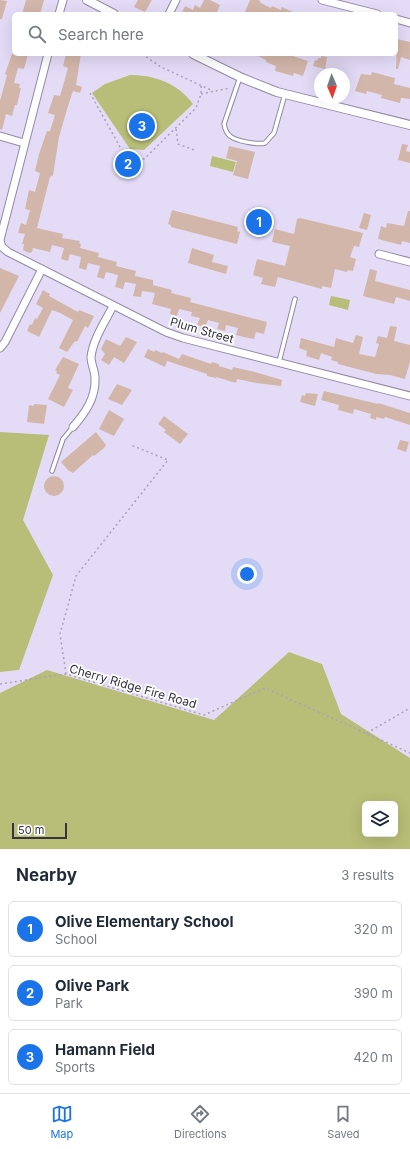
<!DOCTYPE html>
<html lang="en">
<head>
<meta charset="utf-8">
<style>
  :root { --surface:#fff; --page:#f2f2f3; --text:#1f2937; --muted:#747a83; --line:#e0e1e3; --accent:#1a73e8 }
  body { margin:0; font-family:Inter,sans-serif; background:var(--page); color:var(--text) }
  .controls { position:absolute; right:12px; bottom:12px; display:grid; overflow:hidden; border-radius:6px; box-shadow:0 4px 16px #0002 }
  .controls button { width:36px; height:36px; display:grid; place-items:center; padding:0; border:0; border-bottom:1px solid var(--line); background:var(--surface); color:var(--text); font:20px sans-serif }
  .compass { position:absolute; left:314px; top:68px; width:36px; height:36px; border-radius:50%; background:var(--surface); box-shadow:0 4px 16px #0002; rotate:178deg }
  .scale { position:absolute; left:12px; bottom:10px; width:55px; box-sizing:border-box; padding-left:4px; border:2px solid #37343f; border-top:0; font-size:11px; line-height:14px; white-space:nowrap; color:#37343f; -webkit-text-stroke:3px #fff; paint-order:stroke }
  .you { position:absolute; left:247px; top:574px; width:14px; height:14px; margin:-10px; border:3px solid #fff; border-radius:50%; background:#1a73e8; box-shadow:0 0 0 6px #1a73e833 }
  .badge { display:grid; place-items:center; width:26px; height:26px; border-radius:50%; background:var(--accent); color:#fff; font-size:13px; font-weight:700 }
  .pin { position:absolute; translate:-50% -50%; border:2px solid #fff; box-shadow:0 1px 4px #0006 }
  .list { margin:0; padding:0; list-style:none }
  h2 { display:flex; justify-content:space-between; align-items:center; height:52px; margin:0; padding:0 16px; font-size:17px }
  h2 small { font-size:13px; font-weight:400; color:var(--muted) }
  .list li { display:grid; grid-template-columns:26px 1fr auto; gap:12px; align-items:center; box-sizing:border-box; height:56px; margin:0 8px 8px; padding:0 8px; border:1px solid var(--line); border-radius:6px }
  .list b { display:block; font-size:15px; white-space:nowrap }
  .list p { margin:0; font-size:13px; white-space:nowrap; color:var(--muted) }
  .list em { font-size:13px; font-style:normal; color:var(--muted) }
  .icon { flex:none; width:22px; height:22px; fill:none; stroke:currentColor; stroke-width:2; stroke-linecap:round; stroke-linejoin:round }
  .map { position:relative; flex:none; width:410px; height:849px; overflow:hidden }
  .search { position:absolute; background:var(--surface); box-shadow:0 4px 16px #0002; left:12px; right:12px; top:12px; height:44px; display:flex; align-items:center; gap:10px; box-sizing:border-box; padding:0 14px; border-radius:6px; color:var(--muted); font-size:15px }
  .sheet { height:244px; background:var(--surface) }
  nav { display:flex; justify-content:space-around; align-items:center; box-sizing:border-box; height:56px; border-top:1px solid var(--line); background:var(--surface); font-size:11px; color:var(--muted) }
  nav a { display:grid; justify-items:center; gap:2px }
  nav .on { color:var(--accent) }
  .map>svg:first-child { display:block }
</style>
</head>
<body>
<div class="map">
<svg width="410" height="849" viewBox="0 0 410 849">
  <rect width="100%" height="100%" fill="#e4dcf7"/>
  <g fill="#b8bd77" fill-rule="evenodd">
    <path d="M130 75C155 75 177 83 193 104L144 150 130 149 92 93 105 84Z"/>
    <path d="M212 156 236 162 233 172 210 166Z"/>
    <path d="M331 296 350 300 348 310 329 305Z"/>
    <path d="M0 432 49 435 23 520 53 575 19 670 0 672Z"/>
    <path d="M289 652 322 664 341 714 410 758V849H0V693L47 670 214 720ZM365 804H395V834H365Z"/>
  </g>
  <g fill="#d3b6aa">
    <path d="M0 0 7 1 2 19H0Z"/>
    <path d="M26 0H44L40 14H22Z"/>
    <path d="M138 0H152L145 12 134 7Z"/>
    <path d="M204 0H210L220 5 216 14H181L185 6 193 10 195 5 200 8Z"/>
    <path d="M250 0H259L261 3 271 8 272 6 281 10 282 7 297 14H244Z"/>
    <path d="M397 39 410 42V60L401 57 398 69H396Z"/>
    <path d="M12 54H28L24 69 18 68 14 83 20 84 19 88H21L17 105H15L12 116 6 114 2 130 0 129V101L7 75 5 74Z"/>
    <path d="M66 54H81L76 85 82 87 80 93 73 91 68 106 59 137 53 175 50 177 37 228 63 234 62 238 80 241 79 243 81 244 80 248 99 253 98 257 117 262 116 266 136 271 135 276 153 280V285L172 290 171 293 191 298 190 302 267 322 264 334 256 332 254 339 244 337 236 335 238 328 226 325 225 331 217 329 219 323 208 320 205 327 197 325 200 318 191 316 192 312 179 309 177 316 170 314 171 309 152 304 155 293 142 291 141 297 133 296 136 284 125 282 123 289 115 287 118 275 106 272 104 279 97 277 100 266 88 263 86 270 79 268 81 257 70 254 68 261 61 259 64 248 52 245 50 252 33 248 32 252 29 253 23 250 24 244H22L25 234 18 233 21 223 26 225 30 210 25 209 29 190 35 192 40 173 35 171 39 154 47 131H50L55 115 48 113 54 95 60 96 68 68 63 66Z"/>
    <path d="M254 54H287L308 61 303 76 294 73 293 76 275 71 276 66 266 62V60Z"/>
    <path d="M321 56 327 57 325 69 313 66 315 60 317 61 318 58H321Z"/>
    <path d="M372 72 395 78 394 84 410 88V99L401 98 400 103 381 98 382 95 367 91 366 94 355 91 361 74 371 75Z"/>
    <path d="M402 144 408 145 406 151 410 152V163L398 160Z"/>
    <path d="M229 146 255 152 248 179 233 175 237 161 226 158Z"/>
    <path d="M172 210 238 227 237 231 240 232 237 244 171 227V225L168 224Z"/>
    <path d="M408 211H410V243L402 241 401 245 378 239 381 226 386 228 387 223 404 226Z"/>
    <path d="M364 213 371 215 367 230 359 228Z"/>
    <path d="M300 218 363 233 359 247 354 246 350 257 356 259 353 271 348 270 347 272 335 269 331 288 322 286V289L278 277 275 287 261 284 263 278 253 275 257 259 285 266 290 246 272 242 275 229 294 234 297 219Z"/>
    <path d="M192 248 214 255 212 262 228 266 226 274 188 263Z"/>
    <path d="M0 268 19 276 0 313Z"/>
    <path d="M370 269 377 271 375 281 410 290V301L396 297 394 304 363 296Z"/>
    <path d="M43 290 50 294 49 296 78 312 79 310 94 316 88 328 85 326 77 342 75 341 67 352 59 348 73 320 60 313 52 310 39 337 27 331 30 324 32 325 35 318 37 319 43 308 36 304Z"/>
    <path d="M390 326 397 327 394 341 410 345V362L405 379 390 375 376 374 338 364V362L331 360 332 357 321 353 319 360 306 356 307 351 299 348 301 338 334 347 336 338 353 343 356 335 363 337 359 354 375 357 379 344 376 343 378 336 387 338Z"/>
    <path d="M126 337 137 342 124 363 114 357 109 365 101 360 105 354 101 349 106 339 120 346Z"/>
    <path d="M148 349 154 352 155 350 162 353 163 352 179 359 182 354 211 364 212 362 219 364V366L232 370 233 367 255 372 282 380 281 386 256 383 237 379 236 383 216 377V378L207 376V374L167 361 165 367 144 357Z"/>
    <path d="M63 357 79 364 68 388 73 390 64 407 48 399 60 375 56 373 57 371 55 370Z"/>
    <path d="M117 384 132 390 122 405 108 399Z"/>
    <path d="M324 391 378 404V403L410 413V425L385 417 384 419 376 417V420L370 418 371 414 354 409 353 414 338 410 339 405 321 400Z"/>
    <path d="M306 393 318 394 315 406 300 402 302 395 305 396Z"/>
    <path d="M34 404 47 405 44 424 27 422 29 405 34 406Z"/>
    <path d="M109 410 124 419 114 436 99 429Z"/>
    <path d="M164 416 188 434 180 444 164 432 166 430 158 424Z"/>
    <path d="M96 432 106 445 104 448 94 456 93 455 73 473 68 470 61 462Z"/>
    <path d="M400 440 409 442 406 452 397 449Z"/>
    <circle cx="54" cy="486" r="10"/>
  </g>
  <g fill="none" stroke-linecap="round" stroke-linejoin="round">
    <g stroke="#928aa3" stroke-width="5.5">
      <g id="service">
        <path d="M240 77 224 124C225 129 226 133 230 136 236 141 257 145 265 143L274 133 285 94"/>
        <path d="M279 362 295 299"/>
        <path d="M52 471 63 439 73 427"/>
      </g>
    </g>
    <g stroke="#928aa3" stroke-width="9">
      <g id="minor">
        <path d="M322 0 377 14"/>
        <path d="M59 14 63 0"/>
        <path d="M169 14 176 0"/>
        <path d="M396 19 410 23"/>
        <path d="M0 136 24 143"/>
        <path d="M0 240 48 54"/>
        <path d="M0 241 2 247 8 252 166 332 183 338 410 396"/>
        <path d="M379 254 410 262"/>
        <path d="M0 348 5 342 42 269"/>
        <path d="M73 427C85 413 96 398 95 378 95 371 91 364 91 357 93 339 105 322 113 306"/>
      </g>
    </g>
    <g stroke="#928aa3" stroke-width="10">
      <g id="tertiary">
        <path d="M87 0 114 14"/>
        <path d="M193 54 242 78 277 92 410 125"/>
      </g>
    </g>
    <g stroke="#a9a3b8" stroke-width="1.5" stroke-dasharray="2 3" stroke-linecap="butt">
      <path d="M142 54 161 67 213 91"/>
      <path d="M90 93 125 156 144 159 196 108 201 94V85"/>
      <path d="M201 94 230 88"/>
      <path d="M176 129 178 144 194 150"/>
      <path d="M66 674 60 634 76 576 168 460 131 445"/>
      <path d="M0 684 66 674 204 715 265 688 410 753"/>
      <path d="M367 733 410 708"/>
    </g>
    <use href="#service" stroke="#fff" stroke-width="3.5"/>
    <use href="#minor" stroke="#fff" stroke-width="7"/>
    <use href="#tertiary" stroke="#fff" stroke-width="8"/>
  </g>
  <g text-anchor="middle" dominant-baseline="central" stroke-width="3.5" stroke-linejoin="round" paint-order="stroke">
    <g font-size="12" fill="#37343f" stroke="#fff">
      <text transform="translate(202 330) rotate(16)">Plum Street</text>
      <text transform="translate(133 686) rotate(16)">Cherry Ridge Fire Road</text>
    </g>
  </g>
</svg>
<div class="controls">
<button><svg class="icon" aria-label="layers" viewBox="0 0 24 24"><path d="M12 4l9 5-9 5-9-5zM3 14l9 5 9-5"/></svg></button>
</div>
<svg class="compass" viewBox="-18 -18 36 36"><path d="M0-13l5 13h-10z" fill="#e53935"/><path d="M0 13l5-13h-10z" fill="#747a83"/></svg>
<div class="scale">50 m</div>
<div class="you"></div>
<div class="pin badge" style="left:259px;top:222px">1</div>
<div class="pin badge" style="left:128px;top:164px">2</div>
<div class="pin badge" style="left:142px;top:126px">3</div>
<div class="search"><svg class="icon" aria-label="search" viewBox="0 0 24 24"><circle cx="10" cy="10" r="6"/><path d="M15 15l6 6"/></svg>Search here</div>
</div>
<section class="sheet">
<h2>Nearby<small>3 results</small></h2>
<ul class="list">
<li><span class="badge">1</span><div><b>Olive Elementary School</b><p>School</p></div><em>320 m</em></li>
<li><span class="badge">2</span><div><b>Olive Park</b><p>Park</p></div><em>390 m</em></li>
<li><span class="badge">3</span><div><b>Hamann Field</b><p>Sports</p></div><em>420 m</em></li>
</ul>
</section>
<nav>
<a class="on"><svg class="icon" aria-label="map" viewBox="0 0 24 24"><path d="M3 6l6-2 6 2 6-2v14l-6 2-6-2-6 2zM9 4v14M15 6v14"/></svg>Map</a>
<a><svg class="icon" aria-label="directions" viewBox="0 0 24 24"><path d="M12 3l9 9-9 9-9-9zM9 14v-3h6M13 9l2 2-2 2"/></svg>Directions</a>
<a><svg class="icon" aria-label="saved" viewBox="0 0 24 24"><path d="M7 4h10v16l-5-4-5 4z"/></svg>Saved</a>
</nav>
</body>
</html>
